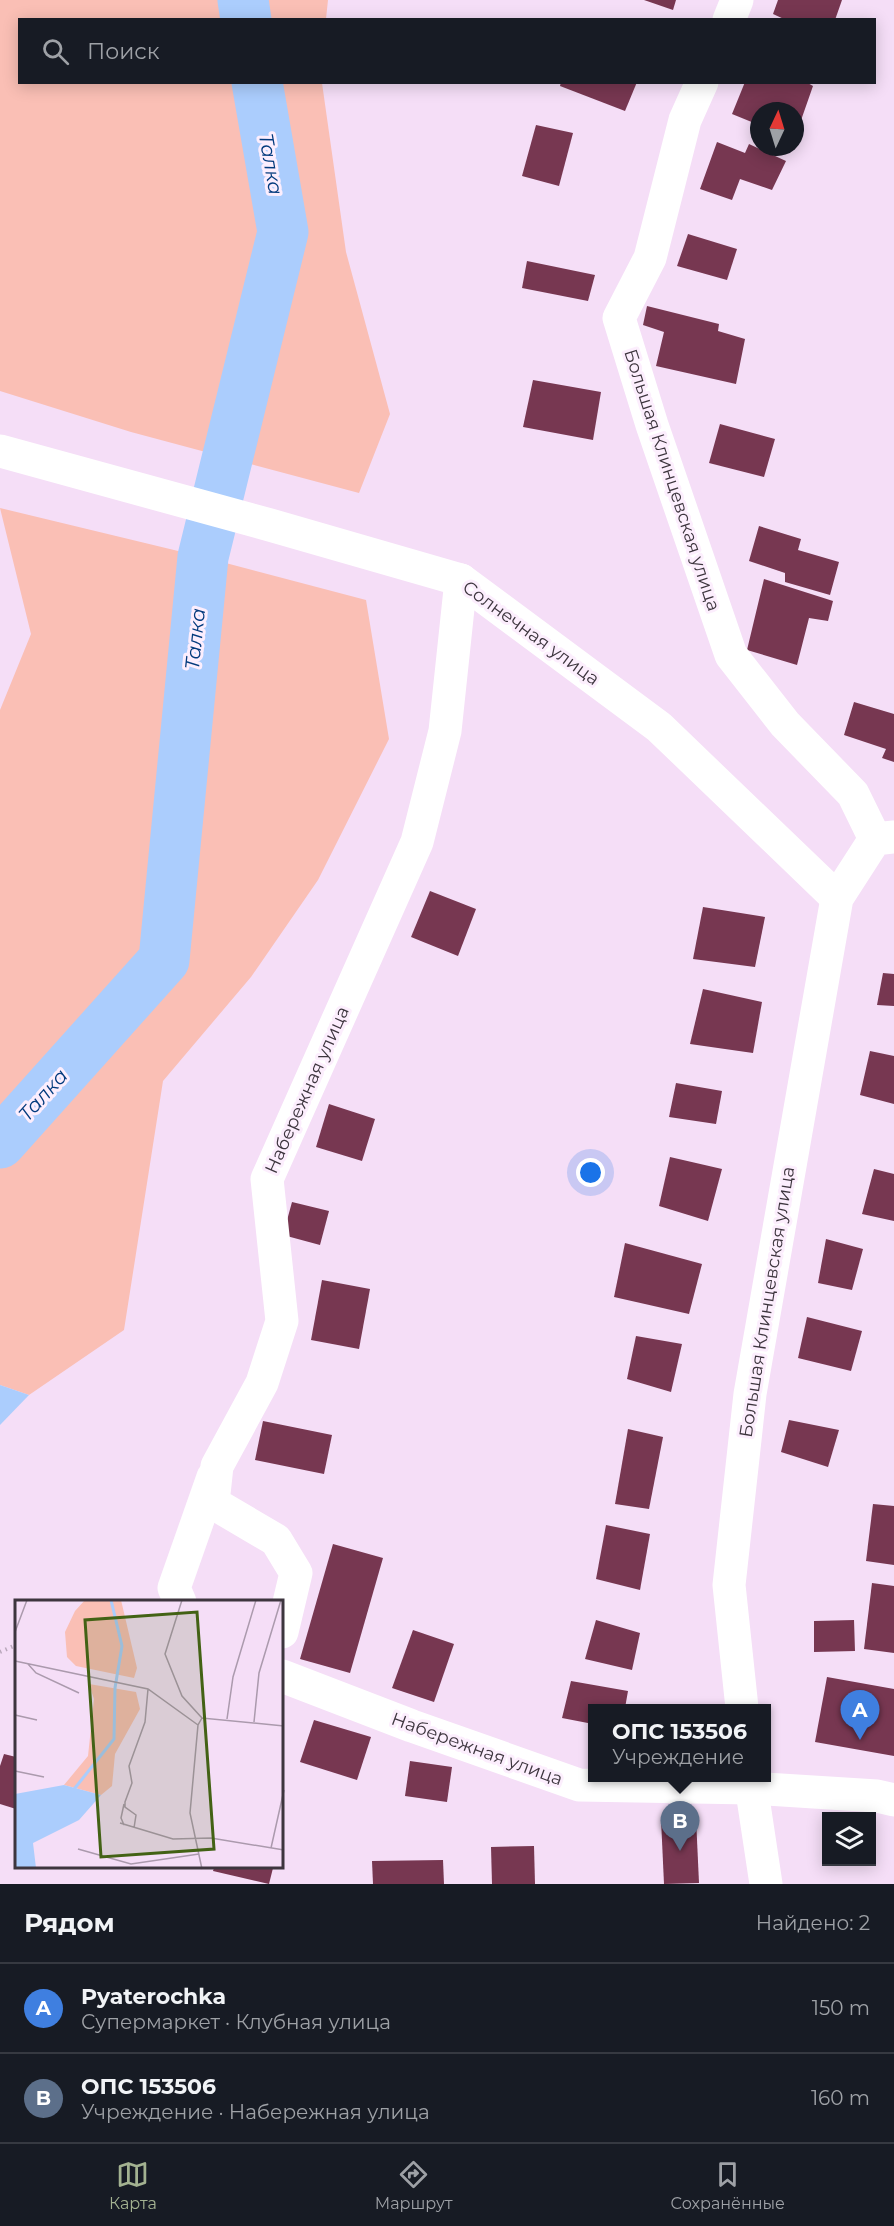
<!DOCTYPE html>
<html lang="ru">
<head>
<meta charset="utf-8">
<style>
  :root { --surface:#171b24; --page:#242831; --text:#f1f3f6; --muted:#9ea1a6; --line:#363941; --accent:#a3b291 }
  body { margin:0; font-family:Montserrat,sans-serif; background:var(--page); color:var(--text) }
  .controls { position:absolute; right:18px; bottom:18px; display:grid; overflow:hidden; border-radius:0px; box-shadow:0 3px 15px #0003 }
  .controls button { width:54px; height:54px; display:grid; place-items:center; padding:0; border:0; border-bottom:2px solid var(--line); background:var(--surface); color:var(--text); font:30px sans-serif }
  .compass { position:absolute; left:750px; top:102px; width:54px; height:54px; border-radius:50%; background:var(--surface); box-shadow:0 3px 15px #0003; rotate:4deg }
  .you { position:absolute; left:591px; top:1173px; width:21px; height:21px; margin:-15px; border:4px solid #fff; border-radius:50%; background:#1a73e8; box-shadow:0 0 0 9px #1a73e833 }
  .badge { display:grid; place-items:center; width:39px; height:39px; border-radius:50%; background:var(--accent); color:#fff; font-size:20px; font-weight:700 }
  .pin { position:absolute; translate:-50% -50px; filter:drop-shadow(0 2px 3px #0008) }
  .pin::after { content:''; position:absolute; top:32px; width:21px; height:18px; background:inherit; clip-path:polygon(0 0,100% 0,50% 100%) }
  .popup { position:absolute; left:588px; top:1704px; width:183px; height:78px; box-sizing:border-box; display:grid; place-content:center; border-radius:0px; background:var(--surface); filter:drop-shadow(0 2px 4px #0005); font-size:20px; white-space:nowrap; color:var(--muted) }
  .popup b { font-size:22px; color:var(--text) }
  .popup::after { content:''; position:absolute; left:50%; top:100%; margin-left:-12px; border:12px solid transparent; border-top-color:var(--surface) }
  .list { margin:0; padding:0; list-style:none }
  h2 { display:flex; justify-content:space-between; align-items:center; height:78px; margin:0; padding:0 24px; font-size:26px }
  h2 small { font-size:20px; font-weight:400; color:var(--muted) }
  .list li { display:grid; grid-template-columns:39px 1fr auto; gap:18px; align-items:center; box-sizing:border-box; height:90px; padding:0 24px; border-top:2px solid var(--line) }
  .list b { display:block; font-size:22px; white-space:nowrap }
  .list p { margin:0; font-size:20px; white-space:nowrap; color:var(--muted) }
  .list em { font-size:20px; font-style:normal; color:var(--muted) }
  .icon { flex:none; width:33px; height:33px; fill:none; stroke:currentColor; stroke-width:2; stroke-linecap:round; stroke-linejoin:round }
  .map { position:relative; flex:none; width:894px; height:1884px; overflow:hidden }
  .search { position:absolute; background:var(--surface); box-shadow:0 3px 15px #0003; left:18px; right:18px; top:18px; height:66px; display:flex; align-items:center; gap:15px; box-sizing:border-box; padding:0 21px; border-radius:0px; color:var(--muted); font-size:22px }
  .sheet { height:258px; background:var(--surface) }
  nav { display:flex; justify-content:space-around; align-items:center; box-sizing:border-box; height:84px; border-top:2px solid var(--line); background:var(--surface); font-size:16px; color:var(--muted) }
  nav a { display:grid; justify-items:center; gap:3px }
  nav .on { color:var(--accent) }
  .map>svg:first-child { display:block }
</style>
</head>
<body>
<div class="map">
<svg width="894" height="1884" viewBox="0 0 894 1884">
  <rect width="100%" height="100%" fill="#f5def7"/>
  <g fill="#fabfb5">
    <path d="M0 0H328L326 19 20 20V82L322 83 346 252 390 414 359 493 131 432 0 391Z"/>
    <path d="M0 508 203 557 366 600 389 739 318 880 251 977 163 1081 124 1330 29 1395 0 1385V710L31 634Z"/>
  </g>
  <path fill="#abcdfd" d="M0 1385 29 1395 0 1425Z"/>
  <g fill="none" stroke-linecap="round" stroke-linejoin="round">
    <g stroke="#abcdfd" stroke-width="51">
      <path d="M243 0 246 20"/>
      <path d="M0 1143 164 960 203 557 283 232 257 82"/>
    </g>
  </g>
  <g fill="#773751">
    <path d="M644 0H676L673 10Z"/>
    <path d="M778 0H842L835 20H786L773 14Z"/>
    <path d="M561 82H637L625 111 560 86Z"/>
    <path d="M745 82H806L813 86 799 126 795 124V111H759V125L732 114Z"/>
    <path d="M536 125 573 133 559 186 522 176Z"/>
    <path d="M717 142 745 153 749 144 786 161 772 190 740 179 732 200 700 189Z"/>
    <path d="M688 234 737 249 727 280 677 266Z"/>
    <path d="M527 261 595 275 588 301 522 288Z"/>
    <path d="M647 306 719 324 718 331 745 339 736 384 656 366 664 332 643 325Z"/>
    <path d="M533 380 601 392 593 440 523 427Z"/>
    <path d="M720 424 775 439 764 477 709 463Z"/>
    <path d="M759 526 801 539 798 550 839 562 830 595 785 582V573L749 561Z"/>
    <path d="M764 579 833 601 828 621 809 618 797 665 747 650Z"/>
    <path d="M854 702 894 714V762L882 758 886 749 844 735Z"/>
    <path d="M430 891 476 909 458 956 411 937Z"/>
    <path d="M703 907 765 917 755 967 693 959Z"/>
    <path d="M883 973 894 974V1006L877 1005Z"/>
    <path d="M703 989 762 1002 753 1053 690 1044Z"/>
    <path d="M870 1051 894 1056V1104L860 1095Z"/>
    <path d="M676 1083 722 1091 716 1124 669 1117Z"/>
    <path d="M329 1104 375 1119 362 1161 316 1147Z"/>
    <path d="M670 1157 722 1169 708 1221 659 1206Z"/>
    <path d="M874 1169 894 1174V1221L862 1214Z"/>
    <path d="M292 1202 329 1211 320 1245 283 1235Z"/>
    <path d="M826 1239 863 1249 852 1290 818 1283Z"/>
    <path d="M625 1243 702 1264 689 1314 614 1297Z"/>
    <path d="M322 1280 370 1289 359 1349 311 1340Z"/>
    <path d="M807 1317 862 1331 851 1371 798 1358Z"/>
    <path d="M636 1336 682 1344 671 1392 627 1379Z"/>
    <path d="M789 1420 839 1430 828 1467 781 1452Z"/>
    <path d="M263 1421 332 1435 324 1474 255 1460Z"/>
    <path d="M628 1429 663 1437 649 1509 615 1504Z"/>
    <path d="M873 1504 894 1506V1565L866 1561Z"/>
    <path d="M606 1525 650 1534 640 1590 596 1579Z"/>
    <path d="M333 1544 383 1558 350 1673 300 1659Z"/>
    <path d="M872 1583 894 1586V1653L864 1649Z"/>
    <path d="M596 1620 640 1633 632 1670 585 1659Z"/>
    <path d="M854 1620 855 1651 814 1652V1621Z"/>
    <path d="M413 1630 454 1644 434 1702 392 1688Z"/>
    <path d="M827 1677 894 1689V1756L815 1742Z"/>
    <path d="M571 1681 628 1691 625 1708H593V1724L562 1718Z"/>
    <path d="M314 1720 371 1737 357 1780 300 1762Z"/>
    <path d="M4 1754 16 1757V1809L0 1804V1766Z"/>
    <path d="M410 1761 452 1767 447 1802 405 1796Z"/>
    <path d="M696 1818 699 1883 664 1884 661 1819Z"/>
    <path d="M534 1846 535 1884H492L491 1847Z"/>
    <path d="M443 1860 444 1884H373L372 1861Z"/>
    <path d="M214 1868H273L269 1884 213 1871Z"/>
  </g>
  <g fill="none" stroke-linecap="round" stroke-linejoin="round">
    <path stroke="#baa8bc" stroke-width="4" stroke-dasharray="1.5 4.5" stroke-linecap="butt" d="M0 1652 16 1645"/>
    <g stroke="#fff" stroke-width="33">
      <path d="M729 20 737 0"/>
      <path d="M702 82 685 120 650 258 619 318 652 425 731 655 785 724 853 794 875 839"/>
      <path d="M0 451 270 525 461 580 659 727 837 898"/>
      <path d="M180 1602 174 1588 213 1477"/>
      <path d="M282 1632 296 1573 276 1540 213 1503 217 1466 262 1383 282 1321 267 1179 417 842 445 731 461 580"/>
      <path d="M282 1676 412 1726 579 1785 751 1788 877 1796 894 1800"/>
      <path d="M742 1708 729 1585 750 1394 837 898 875 839 894 837"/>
      <path d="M750 1778 766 1884"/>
    </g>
  </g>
  <g text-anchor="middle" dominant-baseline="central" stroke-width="6" stroke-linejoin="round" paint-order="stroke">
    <g font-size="18" fill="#3d353e" stroke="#fceefd">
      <text transform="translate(672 480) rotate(72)">Большая Клинцевская улица</text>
      <text transform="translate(531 633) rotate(36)">Солнечная улица</text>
      <text transform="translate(307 1090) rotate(-66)">Набережная улица</text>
      <text transform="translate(767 1302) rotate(-81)">Большая Клинцевская улица</text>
      <text transform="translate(477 1749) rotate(20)">Набережная улица</text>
    </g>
    <g font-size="20" font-style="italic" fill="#023a7d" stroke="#fceefd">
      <text transform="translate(271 164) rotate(80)">Талка</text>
      <text transform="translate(195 639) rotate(-84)">Талка</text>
      <text transform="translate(43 1095) rotate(-48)">Талка</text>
    </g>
  </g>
  <g transform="translate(15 1600)">
    <rect width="268" height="268" fill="#f5def7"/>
    <path d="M70 0H106L122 68 119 78 61 66 52 57 50 32 60 11ZM74 84 121 92 125 109 100 154 97 186 86 195 49 185 73 156 79 99Z" fill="#fabfb5"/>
    <path d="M49 185 86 195 64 220 18 243 21 268H0V194Z" fill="#abcdfd"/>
    <path fill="none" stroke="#abcdfd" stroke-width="3" d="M56 193 99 139 100 88 107 46 96 0"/>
    <path fill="none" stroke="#ab9aad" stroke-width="1.5" d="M167 0 150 54 167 96 187 118M0 32 12 0M0 61 133 89 183 125M13 64 21 73 64 93M0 115 22 120M212 119 218 77 241 0M239 122 244 73 266 0M0 171 29 177M105 223 158 239 196 238 269 250M109 225 106 218 109 204M119 228 121 215 110 207V202L117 183 114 166 130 122 133 89M256 248 269 190M63 249 116 264 184 254M187 269 175 213 183 125 187 118 269 126"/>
    <path fill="#436215" fill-opacity="0.15" stroke="#436215" stroke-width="3" d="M182 12 199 249 86 257 70 20Z"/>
    <rect width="268" height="268" fill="none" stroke="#3d353e" stroke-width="3"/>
  </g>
</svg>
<div class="controls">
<button><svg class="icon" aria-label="layers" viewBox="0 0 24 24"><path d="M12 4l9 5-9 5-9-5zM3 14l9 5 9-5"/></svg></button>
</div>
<svg class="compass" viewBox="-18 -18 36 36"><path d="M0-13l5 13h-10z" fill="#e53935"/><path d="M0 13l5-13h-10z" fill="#9ea1a6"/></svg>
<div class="you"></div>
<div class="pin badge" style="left:860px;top:1740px;background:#3f7fe0">A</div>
<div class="pin badge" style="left:680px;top:1851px;background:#5c6f8a">B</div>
<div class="popup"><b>ОПС 153506</b>Учреждение</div>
<div class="search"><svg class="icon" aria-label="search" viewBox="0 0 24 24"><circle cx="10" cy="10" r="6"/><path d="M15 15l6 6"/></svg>Поиск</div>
</div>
<section class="sheet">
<h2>Рядом<small>Найдено: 2</small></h2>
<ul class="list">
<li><span class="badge" style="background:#3f7fe0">A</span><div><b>Pyaterochka</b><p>Супермаркет · Клубная улица</p></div><em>150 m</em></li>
<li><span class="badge" style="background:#5c6f8a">B</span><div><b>ОПС 153506</b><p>Учреждение · Набережная улица</p></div><em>160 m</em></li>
</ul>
</section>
<nav>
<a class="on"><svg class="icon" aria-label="map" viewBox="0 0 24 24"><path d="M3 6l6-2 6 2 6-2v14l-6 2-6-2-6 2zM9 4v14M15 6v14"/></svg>Карта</a>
<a><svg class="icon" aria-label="directions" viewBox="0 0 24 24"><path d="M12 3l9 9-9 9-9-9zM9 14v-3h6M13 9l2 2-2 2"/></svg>Маршрут</a>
<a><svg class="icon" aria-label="saved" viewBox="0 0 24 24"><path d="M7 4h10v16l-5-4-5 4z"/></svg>Сохранённые</a>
</nav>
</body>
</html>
